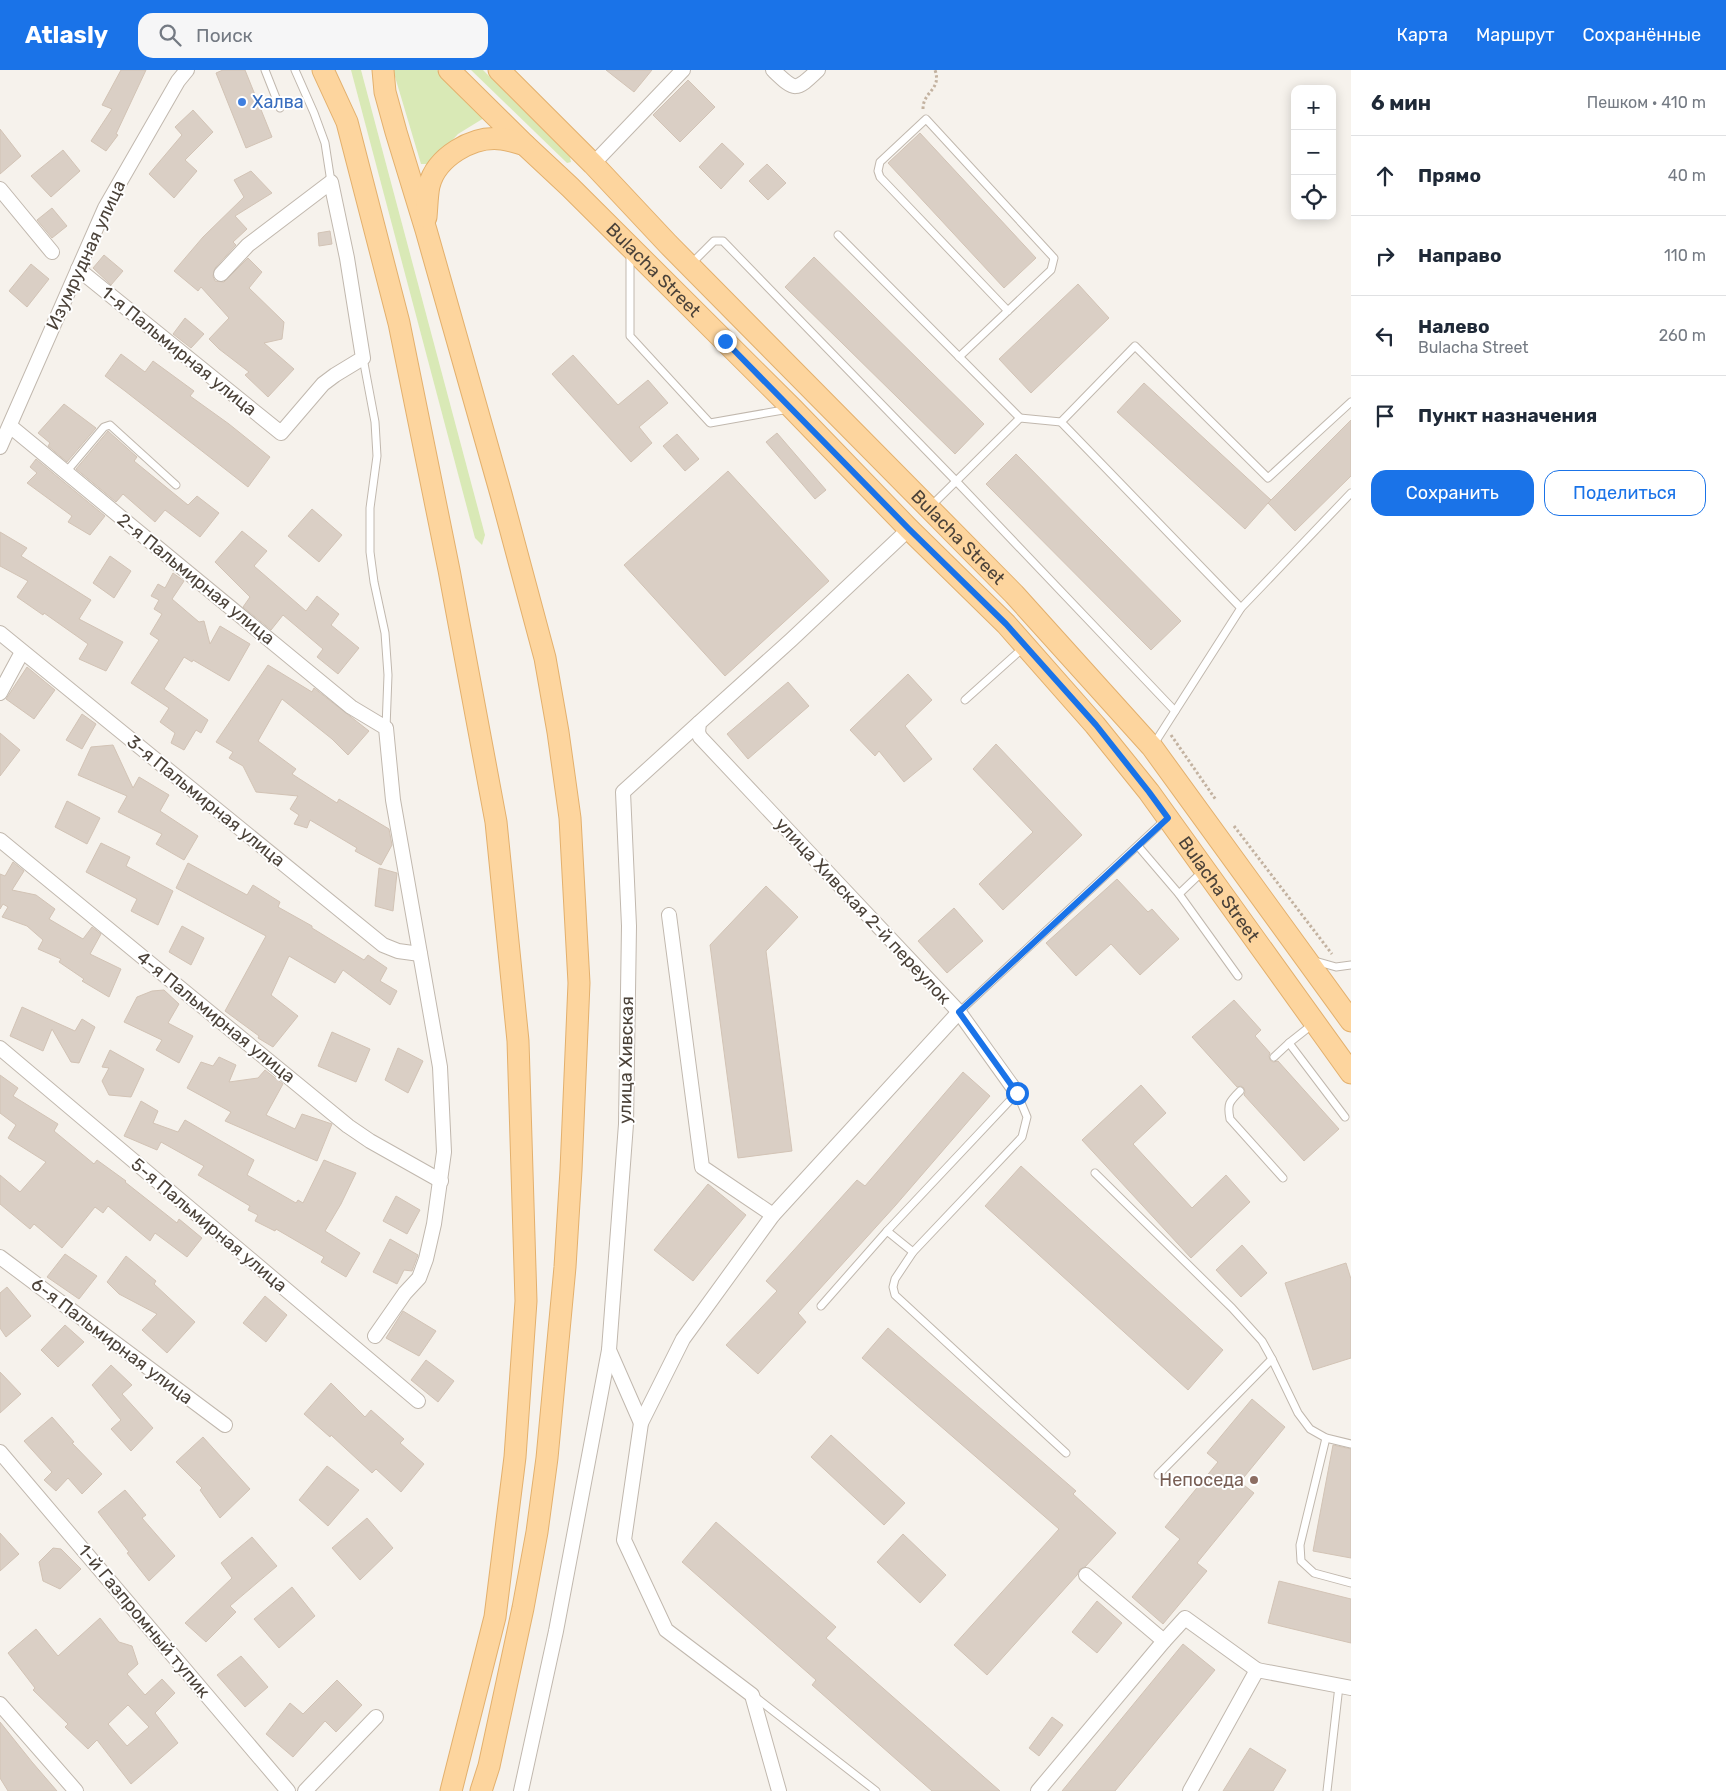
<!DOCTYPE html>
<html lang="ru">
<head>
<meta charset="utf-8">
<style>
  :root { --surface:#fff; --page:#f6f6f7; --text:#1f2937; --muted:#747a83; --line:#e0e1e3; --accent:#1a73e8 }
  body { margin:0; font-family:Rubik,sans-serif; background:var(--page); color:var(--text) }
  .controls { position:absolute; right:15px; top:15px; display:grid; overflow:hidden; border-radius:10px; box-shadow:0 2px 12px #0003 }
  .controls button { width:45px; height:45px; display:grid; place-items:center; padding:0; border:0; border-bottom:1px solid var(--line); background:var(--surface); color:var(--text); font:25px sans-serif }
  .stop { position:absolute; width:15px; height:15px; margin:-11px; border:4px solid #1a73e8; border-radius:50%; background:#fff }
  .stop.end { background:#1a73e8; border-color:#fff; box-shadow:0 1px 5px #0008 }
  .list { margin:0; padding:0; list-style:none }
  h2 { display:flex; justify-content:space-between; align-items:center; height:65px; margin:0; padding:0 20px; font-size:21px }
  h2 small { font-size:16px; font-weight:400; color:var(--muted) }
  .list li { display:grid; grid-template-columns:32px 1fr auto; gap:15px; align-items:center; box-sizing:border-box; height:80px; padding:0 20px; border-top:1px solid var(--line) }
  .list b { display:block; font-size:19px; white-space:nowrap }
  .list p { margin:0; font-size:16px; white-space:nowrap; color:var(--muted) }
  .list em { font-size:16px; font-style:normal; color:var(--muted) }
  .actions { display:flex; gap:10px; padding:15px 20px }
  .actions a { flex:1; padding:11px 0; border:1px solid var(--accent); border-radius:15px; text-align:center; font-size:18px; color:var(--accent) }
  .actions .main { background:var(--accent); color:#fff }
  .icon { flex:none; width:28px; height:28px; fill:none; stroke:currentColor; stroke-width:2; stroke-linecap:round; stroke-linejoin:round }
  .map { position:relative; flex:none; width:1351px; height:1721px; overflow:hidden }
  header { display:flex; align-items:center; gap:30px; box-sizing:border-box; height:70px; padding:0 25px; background:var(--accent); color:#fff }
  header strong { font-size:24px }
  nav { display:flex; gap:28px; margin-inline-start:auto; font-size:18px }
  .search { width:350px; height:45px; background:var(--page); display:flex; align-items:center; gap:12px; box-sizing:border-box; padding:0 18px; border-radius:15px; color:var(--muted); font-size:19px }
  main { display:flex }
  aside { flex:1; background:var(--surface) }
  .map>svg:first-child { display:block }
</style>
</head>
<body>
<header>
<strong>Atlasly</strong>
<div class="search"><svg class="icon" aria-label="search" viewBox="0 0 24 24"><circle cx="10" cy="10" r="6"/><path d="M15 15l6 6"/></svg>Поиск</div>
<nav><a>Карта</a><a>Маршрут</a><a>Сохранённые</a></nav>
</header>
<main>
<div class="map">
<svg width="1351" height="1721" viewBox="0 0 1351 1721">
  <rect width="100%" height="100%" fill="#f6f2ec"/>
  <g fill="#d9e9b6">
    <path d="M351 0H361L485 465 482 475 475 468Z"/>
    <path d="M393 0H437L484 48 458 64 430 94H421Z"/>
    <path d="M471 0H483L570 87 571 92 567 93Z"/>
  </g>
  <g fill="#dacfc5" stroke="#d2c3b5" fill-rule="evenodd">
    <path d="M121 0H146L116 64 118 65 106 81 91 71 112 39 102 35Z"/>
    <path d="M223 0H245L272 67 246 78 216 3Z"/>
    <path d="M606 0H652L634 22Z"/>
    <path d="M688 10 715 37 680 72 653 45Z"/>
    <path d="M193 40 213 62 185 90 197 101 174 128 149 104 182 65 175 57Z"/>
    <path d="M0 59 21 86 0 104Z"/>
    <path d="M920 63 1036 188 1004 218 888 93Z"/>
    <path d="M722 73 744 94 721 119 699 97Z"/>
    <path d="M63 80 80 101 51 127 31 106Z"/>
    <path d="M767 94 786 113 768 130 749 111Z"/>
    <path d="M251 101 272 123 235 146 247 159 233 172 236 175 215 198 213 206 215 211 224 212 248 188 262 202 249 218 284 252 282 269 264 273 294 299 268 327 245 305 249 302 219 279 209 269 229 248 201 217 198 221 174 201 203 167 244 127 234 110Z"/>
    <path d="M52 138 67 156 52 168 37 150Z"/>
    <path d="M330 161 332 174 319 176 318 163Z"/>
    <path d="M104 185 123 201 111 215 93 198Z"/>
    <path d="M814 187 984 354 955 384 785 217Z"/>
    <path d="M31 194 49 209 27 237 9 221Z"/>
    <path d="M1078 214 1109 248 1031 323 999 289Z"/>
    <path d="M185 248 204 264 191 278 173 264Z"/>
    <path d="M121 284 145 302 153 291 194 321 190 326 229 354 270 387 248 417 125 321 105 306Z"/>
    <path d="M573 285 618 335 648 310 668 333 639 357 652 373 631 392 552 304Z"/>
    <path d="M1144 313 1271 430 1268 433 1351 350V406L1295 461 1268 433 1245 459 1117 342Z"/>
    <path d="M64 334 96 358 67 392 48 376 50 373 38 363Z"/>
    <path d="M108 361 137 387 134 391 188 435 197 426 219 443 200 467 165 440 155 452 123 424 116 432 76 399Z"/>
    <path d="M777 363 826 420 815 429 766 372Z"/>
    <path d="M677 364 699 389 685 401 663 376Z"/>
    <path d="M1016 384 1181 551 1151 580 986 414Z"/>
    <path d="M36 389 105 446 90 465 68 452 72 446 27 413 37 403 30 397Z"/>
    <path d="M728 401 829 511 725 606 624 495Z"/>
    <path d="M312 439 342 465 319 492 288 466Z"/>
    <path d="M242 461 267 481 254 496 306 541 317 526 339 544 331 555 359 578 338 604 317 587 323 579 283 545 271 560 243 537 250 527 215 492Z"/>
    <path d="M0 462 27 478 21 486 91 530 79 549 123 572 106 601 79 589 88 574 44 543 43 545 17 527 28 511 0 496Z"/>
    <path d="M110 486 131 501 114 528 93 513Z"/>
    <path d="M173 503 184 511 172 529 199 552 204 551 210 574 220 556 250 574 229 611 193 590 192 592 184 587 164 619 208 650 201 663 196 660 184 680 171 673 175 663 160 652 169 638 131 613 159 570 150 564 162 544 154 539 159 530 151 526 158 514 165 518Z"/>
    <path d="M268 595 312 622 314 618 369 661 348 685 332 669 282 629 258 671 296 699 292 704 337 733 339 729 389 759 392 775 381 795 355 781 357 778 310 750 307 758 294 754 299 745 290 739 298 726 256 722 243 696 229 688 233 682 216 672Z"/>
    <path d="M27 597 55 620 34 649 6 629Z"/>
    <path d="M908 604 932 630 905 656 932 689 904 712 879 681 875 686 850 660Z"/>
    <path d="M788 612 809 636 748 689 727 664Z"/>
    <path d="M82 644 96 654 82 679 66 670Z"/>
    <path d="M0 663 20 680 0 706Z"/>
    <path d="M996 674 1082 765 1003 840 979 814 1033 762 973 699Z"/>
    <path d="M113 675 133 718 139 707 169 725 160 741 198 766 184 790 156 774 162 764 118 742 127 726 78 705 91 677Z"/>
    <path d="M67 731 100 748 87 774 55 757Z"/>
    <path d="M101 773 130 787 126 796 173 821 158 855 131 841 137 829 86 802Z"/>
    <path d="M13 792 24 801 12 820 36 825 55 839 49 849 83 869 92 857 101 864 90 884 121 899 109 927 82 911 84 909 59 892 61 889 38 879 43 870 27 856 2 847 8 837 3 834 0 839V804L5 806Z"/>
    <path d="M188 793 247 825 253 815 280 832 278 837 312 856V858L364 890 368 885 387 898 380 911 397 921 390 935 343 900 335 913 289 886 271 925 298 946 273 977 258 968 259 966 225 941 266 866 176 818Z"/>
    <path d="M379 798 397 803 393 841 375 836Z"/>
    <path d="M1117 809 1148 842 1152 839 1179 869 1140 905 1111 874 1076 906 1046 873Z"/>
    <path d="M766 816 798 847 766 881 792 1081 738 1088 710 875Z"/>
    <path d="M954 838 983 871 947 903 918 871Z"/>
    <path d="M182 856 204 868 191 895 169 882Z"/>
    <path d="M164 920 179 934 168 953 193 966 179 993 156 980 162 970 124 952 137 927 152 921Z"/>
    <path d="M1234 930 1261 960 1255 966 1270 983 1269 986 1270 990 1273 992 1278 991 1339 1059 1304 1091 1244 1025 1245 1022 1244 1018 1241 1016 1237 1017 1192 967Z"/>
    <path d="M22 937 75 961 82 949 95 957 79 993 71 992 52 959 43 981 10 966Z"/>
    <path d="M332 962 370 979 356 1012 318 996Z"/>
    <path d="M398 978 423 991 408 1023 385 1010Z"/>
    <path d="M110 980 144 999 131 1027 109 1025 102 1011 109 998 102 997Z"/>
    <path d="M219 987 236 995 229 1012 258 1008 265 1000 283 1014 266 1045 295 1059 302 1044 332 1054 317 1091 225 1051 231 1042 187 1018 201 992 213 996Z"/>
    <path d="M963 1002 990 1026 895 1136 798 1243 806 1252 758 1304 726 1275 777 1221 766 1211 857 1110 865 1116Z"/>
    <path d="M0 1005 18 1018 13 1026 58 1054 54 1061 94 1094 97 1090 126 1111 125 1112 177 1153 179 1149 202 1168 187 1187 155 1163 150 1171 108 1136 103 1143 95 1137 62 1178 34 1154 30 1159 0 1134V1105L20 1122 46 1092 8 1068 16 1055 0 1043Z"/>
    <path d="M1141 1015 1166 1043 1133 1074 1192 1138 1226 1105 1250 1132 1191 1188 1082 1070Z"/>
    <path d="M141 1031 158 1041 153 1053 178 1062 185 1050 254 1090 247 1105 296 1133 298 1130 303 1133 324 1090 356 1103 341 1134 325 1161 360 1183 346 1207 321 1192 324 1187 276 1159 275 1161 255 1151 258 1145 248 1140 250 1136 198 1105 204 1096 161 1072 157 1080 124 1066Z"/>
    <path d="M1021 1096 1223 1280 1188 1320 985 1136Z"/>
    <path d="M708 1114 746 1145 693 1211 654 1180Z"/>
    <path d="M396 1126 420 1140 407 1164 383 1151Z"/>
    <path d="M390 1169 418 1185 412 1201 404 1200 397 1214 373 1202Z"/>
    <path d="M1242 1175 1267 1203 1241 1227 1216 1200Z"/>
    <path d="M65 1184 97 1206 79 1229 47 1207Z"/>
    <path d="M126 1186 156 1211 154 1214 195 1252 167 1283 142 1260 157 1244 119 1224 107 1212Z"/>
    <path d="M1346 1193 1351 1209V1288L1313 1300 1285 1213Z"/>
    <path d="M7 1217 31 1246 6 1267 0 1258V1223Z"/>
    <path d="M265 1226 287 1245 266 1272 243 1253Z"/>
    <path d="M403 1241 436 1261 419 1286 386 1268Z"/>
    <path d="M65 1255 84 1272 58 1297 41 1280Z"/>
    <path d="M888 1258 1076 1421 1073 1424 1116 1463 1085 1497 1080 1499 1077 1505 987 1605 954 1575 1059 1459 862 1288Z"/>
    <path d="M426 1290 454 1311 438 1332 411 1310Z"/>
    <path d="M111 1295 132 1315 122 1324 153 1358 131 1381 111 1359 121 1350 92 1315Z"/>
    <path d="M0 1302 21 1324 0 1343Z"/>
    <path d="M331 1313 365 1347 371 1340 404 1369 400 1373 424 1394 401 1422 376 1399 372 1403 331 1365 330 1367 304 1344Z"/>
    <path d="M1252 1329 1285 1357 1240 1412 1254 1423 1197 1493 1207 1501 1163 1554 1132 1527 1180 1469 1165 1457 1218 1392 1207 1383Z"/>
    <path d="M52 1347 74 1372 72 1373 102 1404 82 1424 68 1408 56 1421 44 1410 52 1402 24 1371Z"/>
    <path d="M831 1365 905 1433 884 1455 811 1387Z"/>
    <path d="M203 1367 250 1419 220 1448 200 1420 202 1418 176 1392Z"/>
    <path d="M1333 1375 1351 1379V1488L1313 1481Z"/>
    <path d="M327 1396 359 1420 328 1456 299 1430Z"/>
    <path d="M125 1420 146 1445 142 1448 175 1486 149 1511 127 1483 129 1482 98 1442Z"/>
    <path d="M367 1448 393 1478 360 1510 332 1478Z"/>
    <path d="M716 1452 836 1557 826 1568 1000 1721H932L812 1615 816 1610 682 1492Z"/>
    <path d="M0 1463 19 1484 0 1501Z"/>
    <path d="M903 1464 946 1505 920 1533 877 1492Z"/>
    <path d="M252 1467 277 1496 230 1536 236 1542 206 1572 185 1553 232 1508 221 1493Z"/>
    <path d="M53 1478 61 1479 81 1499 60 1519 43 1511 39 1492Z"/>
    <path d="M1279 1511 1351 1529V1573L1268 1553Z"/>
    <path d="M292 1517 315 1546 279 1578 254 1549Z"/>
    <path d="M1097 1531 1122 1553 1097 1583 1072 1562Z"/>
    <path d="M100 1548 119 1572 132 1576 138 1594 127 1604 145 1625 162 1609 175 1623 155 1643 178 1673 131 1714 97 1670 88 1679 65 1657 68 1654 33 1620 35 1618 8 1583 36 1559 58 1586ZM128 1635 149 1657 127 1676 108 1654Z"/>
    <path d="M1183 1574 1215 1600 1115 1721H1062Z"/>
    <path d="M241 1586 268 1617 245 1637 217 1605Z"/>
    <path d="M337 1610 362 1635 336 1662 325 1651 293 1687 266 1664 290 1633 303 1644Z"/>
    <path d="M1052 1647 1063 1655 1039 1686 1029 1678Z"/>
    <path d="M0 1652 32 1692 57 1721H8L0 1708Z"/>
    <path d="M1250 1678 1286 1700 1273 1721H1223Z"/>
  </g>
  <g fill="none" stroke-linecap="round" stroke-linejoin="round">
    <g stroke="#c1b8ae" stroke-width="9">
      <g id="lane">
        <path d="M265 0 280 38"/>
        <path d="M295 0 314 43 325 73 331 112"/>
        <path d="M838 165 1020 348"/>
        <path d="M630 182V266L710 353 789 339"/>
        <path d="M691 194 714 171H723L956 411 1175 641"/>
        <path d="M959 287 1051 200 1054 188 926 49 880 92 878 101 880 107 1008 241"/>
        <path d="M363 288 375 352 377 386 370 438V482L374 512 385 563 388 605 386 658"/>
        <path d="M66 402 104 357 110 355 176 415"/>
        <path d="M931 436 1020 348 1061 352"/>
        <path d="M1241 538 1061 352 1135 276 1268 408 1351 332"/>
        <path d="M965 630 1023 578"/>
        <path d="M1154 674 1241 538 1351 423"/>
        <path d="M1138 776 1179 824 1203 801"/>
        <path d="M1179 824 1238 906"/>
        <path d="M1315 891 1336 897 1351 895"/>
        <path d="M959 942 1165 750"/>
        <path d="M1313 954 1289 973 1345 1047"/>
        <path d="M1274 987 1289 973"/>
        <path d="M1240 1021C1229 1032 1227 1034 1230 1049L1283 1108"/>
        <path d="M1095 1103 1232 1238 1262 1271 1272 1289 1298 1343 1310 1359 1326 1368 1351 1374"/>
        <path d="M887 1161 1017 1023 1027 1047 1022 1067 913 1182 895 1209 893 1217 895 1225 1066 1383"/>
        <path d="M821 1236 887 1161 913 1182"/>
        <path d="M1326 1368 1300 1475 1301 1491 1314 1503 1351 1513"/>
        <path d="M1158 1405 1272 1289"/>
        <path d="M754 1626 876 1721"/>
        <path d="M1327 1721 1339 1616"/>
      </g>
    </g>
    <g stroke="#c1b8ae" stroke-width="16">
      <g id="street">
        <path d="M773 0C795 21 795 22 818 0"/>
        <path d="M593 94 683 0"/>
        <path d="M0 119 52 182"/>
        <path d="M78 199 281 363 323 314 335 305 363 288 347 188 331 112 248 175 221 204"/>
        <path d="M10 356 351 637 386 658 393 730 440 997 444 1082 434 1154 426 1189 419 1208 405 1223 375 1266"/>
        <path d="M0 377 105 138 178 11 187 0"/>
        <path d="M909 459 791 570 699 653 698 662 700 667 959 942 1017 1023"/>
        <path d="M0 563 383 875 398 881 420 884"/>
        <path d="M0 623 22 582"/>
        <path d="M0 770 348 1056 370 1071 441 1111"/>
        <path d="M669 845 702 1097 773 1145"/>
        <path d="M0 978 418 1331"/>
        <path d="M0 1187 225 1355"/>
        <path d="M641 1353 609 1280 626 1054 629 856 623 722 699 653"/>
        <path d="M0 1382 288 1721"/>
        <path d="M1086 1505 1164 1571 1185 1548 1257 1600"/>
        <path d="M0 1634 76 1721"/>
        <path d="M305 1721 376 1647"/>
        <path d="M521 1721 556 1561 609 1280"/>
        <path d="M779 1721 752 1625 666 1560 624 1470 641 1353 683 1269 773 1145 959 942"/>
        <path d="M1038 1721 1164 1571"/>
        <path d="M1190 1721 1257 1600 1351 1618"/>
      </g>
    </g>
    <g stroke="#e3b06d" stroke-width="23">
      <g id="primary">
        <path d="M323 0 347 52 399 253 449 500 496 752 518 971 526 1231 515 1387 495 1547 451 1721"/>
        <path d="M383 0 385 22 396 62 426 160 501 424 545 588 558 662 570 748 579 913 571 1100 565 1197 547 1388 537 1462 523 1538 489 1696 481 1721"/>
        <path id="s1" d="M449 0 525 75 570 117 792 338 909 459 1006 554 1095 655 1149 722 1351 1003"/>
        <path id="s2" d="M499 0 593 94 668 174 1014 524 1152 677 1351 951"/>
        <path d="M426 147C427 137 427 126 429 116 436 87 473 65 502 69 510 70 518 73 525 75"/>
      </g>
    </g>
    <g stroke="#c3b2a0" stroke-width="3" stroke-dasharray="2.5 2.5" stroke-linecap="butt">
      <path d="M923 39C923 21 942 20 935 0"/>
      <path d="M1171 665 1216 730"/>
      <path d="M1234 756 1332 884"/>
    </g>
    <use href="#lane" stroke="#fff" stroke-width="7"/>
    <use href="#street" stroke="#fff" stroke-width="14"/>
    <use href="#primary" stroke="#fdd59e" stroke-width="21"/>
  </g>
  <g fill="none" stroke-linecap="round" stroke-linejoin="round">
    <path stroke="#1a73e8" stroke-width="6" d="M725 271 909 459 1006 554 1096 655 1149 722 1168 748 959 942 1017 1023"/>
  </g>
  <circle fill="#3f7fe0" stroke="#fff" stroke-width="2" cx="242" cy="32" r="5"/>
  <circle fill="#8d6e63" stroke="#fff" stroke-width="2" cx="1254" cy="1410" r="5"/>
  <g text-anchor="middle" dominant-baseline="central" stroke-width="4" stroke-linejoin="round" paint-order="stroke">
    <g font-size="18" fill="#366cbe" stroke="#fff" text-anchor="start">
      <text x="252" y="32">Халва</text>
    </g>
    <g font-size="18" fill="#4b4239" stroke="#fff">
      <text transform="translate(86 185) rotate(-65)">Изумрудная улица</text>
      <text stroke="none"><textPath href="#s1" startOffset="286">Bulacha Street</textPath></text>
      <text transform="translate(179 281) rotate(39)">1-я Пальмирная улица</text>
      <text stroke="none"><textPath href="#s2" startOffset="655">Bulacha Street</textPath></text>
      <text transform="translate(196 509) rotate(39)">2-я Пальмирная улица</text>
      <text transform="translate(206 731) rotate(39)">3-я Пальмирная улица</text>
      <text stroke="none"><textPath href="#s1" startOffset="1126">Bulacha Street</textPath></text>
      <text transform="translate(863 841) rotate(47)">улица Хивская 2-й переулок</text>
      <text transform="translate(216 947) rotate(39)">4-я Пальмирная улица</text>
      <text transform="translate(626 990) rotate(-89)">улица Хивская</text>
      <text transform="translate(209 1155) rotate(40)">5-я Пальмирная улица</text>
      <text transform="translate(112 1271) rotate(37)">6-я Пальмирная улица</text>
      <text transform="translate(144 1551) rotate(50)">1-й Газпромный тупик</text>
    </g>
    <g font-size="18" fill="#785e54" stroke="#fff" text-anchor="end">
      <text x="1244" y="1410">Непоседа</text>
    </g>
  </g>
</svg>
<div class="controls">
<button>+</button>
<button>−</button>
<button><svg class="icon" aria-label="locate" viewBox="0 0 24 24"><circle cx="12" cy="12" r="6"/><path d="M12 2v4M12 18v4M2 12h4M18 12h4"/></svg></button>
</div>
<div class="stop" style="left:1017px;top:1023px"></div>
<div class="stop end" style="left:725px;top:271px"></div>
</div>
<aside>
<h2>6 мин<small>Пешком · 410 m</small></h2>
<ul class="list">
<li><svg class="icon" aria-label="ahead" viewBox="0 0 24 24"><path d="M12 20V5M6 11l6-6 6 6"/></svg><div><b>Прямо</b></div><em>40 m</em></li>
<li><svg class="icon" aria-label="right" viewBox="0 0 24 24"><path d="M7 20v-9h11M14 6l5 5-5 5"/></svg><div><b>Направо</b></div><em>110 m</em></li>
<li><svg class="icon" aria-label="left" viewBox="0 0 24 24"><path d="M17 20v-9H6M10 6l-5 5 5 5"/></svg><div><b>Налево</b><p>Bulacha Street</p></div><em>260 m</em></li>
<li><svg class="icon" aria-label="arrive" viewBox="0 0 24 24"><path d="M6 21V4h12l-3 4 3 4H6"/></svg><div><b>Пункт назначения</b></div></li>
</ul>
<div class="actions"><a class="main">Сохранить</a><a>Поделиться</a></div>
</aside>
</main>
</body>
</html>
